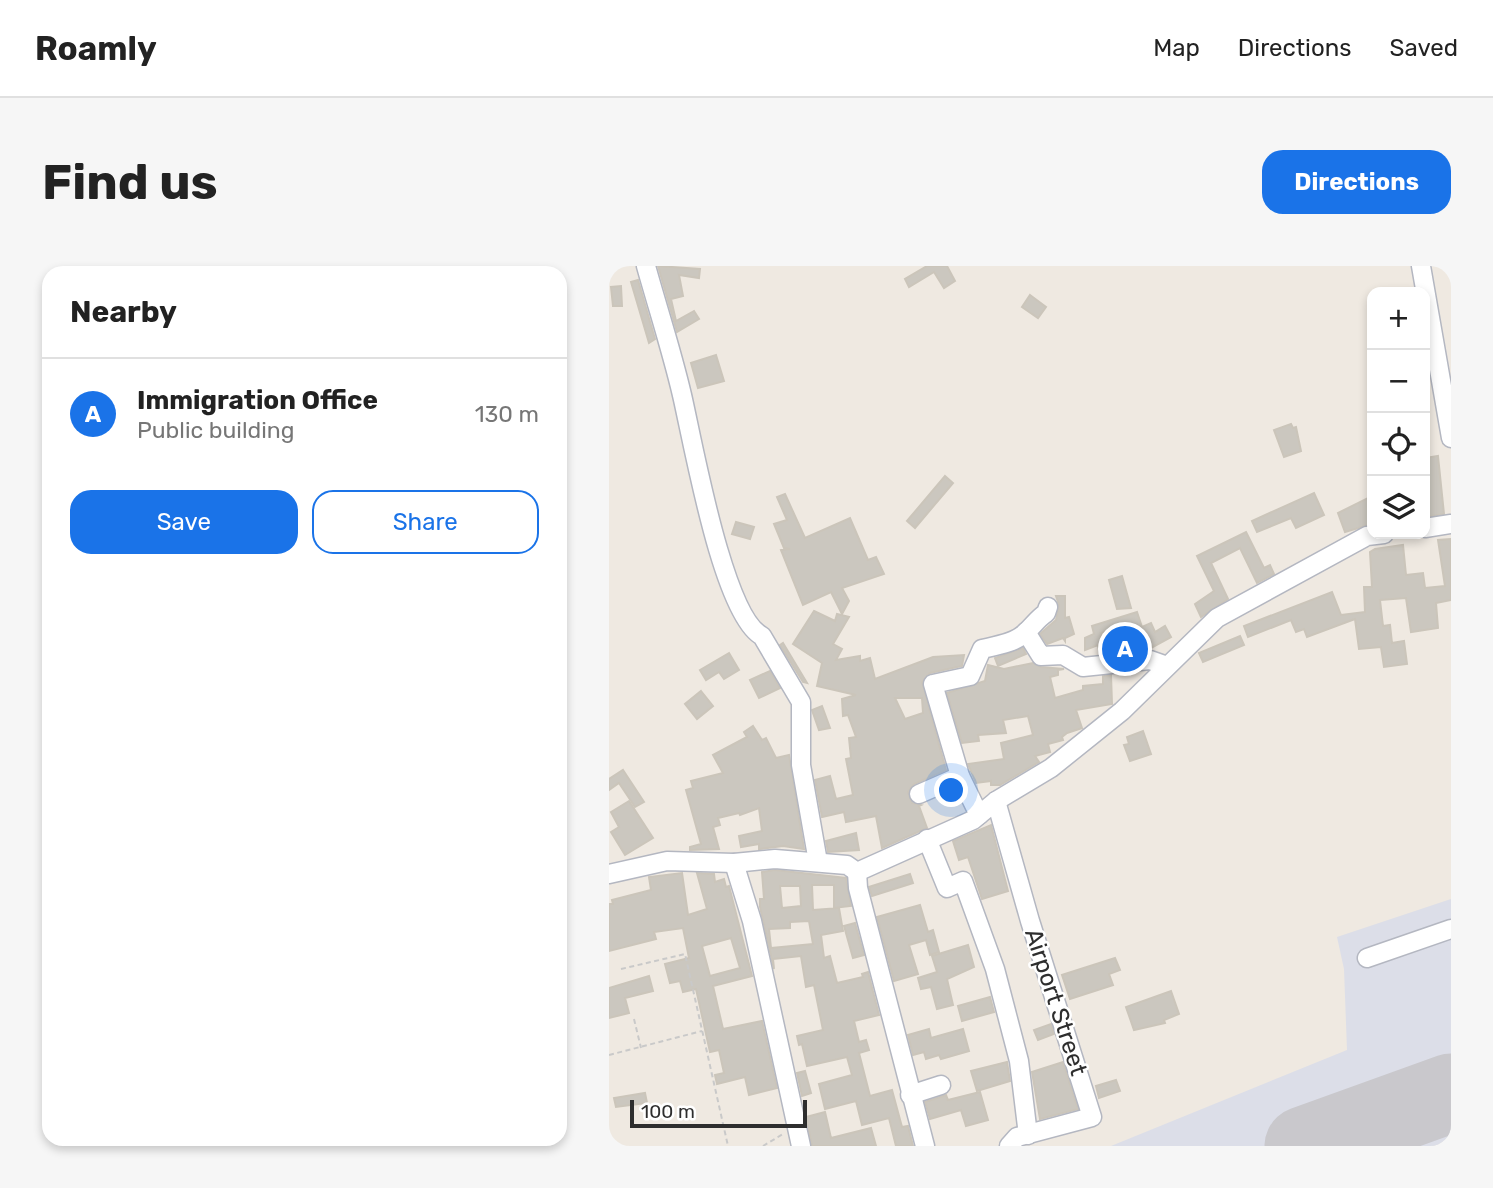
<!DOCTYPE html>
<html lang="en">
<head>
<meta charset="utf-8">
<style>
  :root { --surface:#fff; --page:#f6f6f6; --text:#222; --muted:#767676; --line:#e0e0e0; --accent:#1a73e8 }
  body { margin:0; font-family:Rubik,sans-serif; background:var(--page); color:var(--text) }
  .controls { position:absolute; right:21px; top:21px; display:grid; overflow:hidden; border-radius:14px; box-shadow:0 4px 10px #0003 }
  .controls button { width:63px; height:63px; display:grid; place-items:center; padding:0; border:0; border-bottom:2px solid var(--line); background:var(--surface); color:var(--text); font:35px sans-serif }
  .scale { position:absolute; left:21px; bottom:18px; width:177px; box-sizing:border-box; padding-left:7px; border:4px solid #2e2e2e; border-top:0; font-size:19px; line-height:24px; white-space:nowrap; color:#2e2e2e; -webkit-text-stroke:5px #fff; paint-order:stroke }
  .you { position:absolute; left:343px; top:525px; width:24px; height:24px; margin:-18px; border:5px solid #fff; border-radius:50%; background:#1a73e8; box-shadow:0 0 0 10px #1a73e833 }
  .badge { display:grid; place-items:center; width:46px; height:46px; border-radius:50%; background:var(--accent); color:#fff; font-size:23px; font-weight:700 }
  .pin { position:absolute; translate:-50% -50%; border:4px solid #fff; box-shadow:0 2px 7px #0006 }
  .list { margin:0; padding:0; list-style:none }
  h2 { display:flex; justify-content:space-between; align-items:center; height:91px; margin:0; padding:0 28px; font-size:30px }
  h2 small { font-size:23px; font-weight:400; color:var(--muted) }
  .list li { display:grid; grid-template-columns:46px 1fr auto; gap:21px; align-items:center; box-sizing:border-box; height:112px; padding:0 28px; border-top:2px solid var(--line) }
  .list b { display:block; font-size:26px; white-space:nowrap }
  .list p { margin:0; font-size:23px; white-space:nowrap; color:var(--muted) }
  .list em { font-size:23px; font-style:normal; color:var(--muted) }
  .actions { display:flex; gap:14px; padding:21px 28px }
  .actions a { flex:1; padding:16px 0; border:2px solid var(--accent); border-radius:21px; text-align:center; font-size:24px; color:var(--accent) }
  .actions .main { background:var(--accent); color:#fff }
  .icon { flex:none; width:38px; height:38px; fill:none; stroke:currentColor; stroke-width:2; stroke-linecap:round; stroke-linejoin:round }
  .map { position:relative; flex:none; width:842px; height:880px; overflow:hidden; border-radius:21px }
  header { display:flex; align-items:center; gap:42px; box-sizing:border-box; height:98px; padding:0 35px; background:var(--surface); border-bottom:2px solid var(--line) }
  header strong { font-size:33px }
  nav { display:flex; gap:38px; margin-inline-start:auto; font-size:24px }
  .intro { display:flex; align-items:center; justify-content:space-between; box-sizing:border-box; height:168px; padding:0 42px }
  h1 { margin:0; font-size:49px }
  .button { padding:18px 32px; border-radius:21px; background:var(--accent); color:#fff; font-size:24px; font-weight:700 }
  main { display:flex; gap:42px; padding:0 42px }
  aside { flex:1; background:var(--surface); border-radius:21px; box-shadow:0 4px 10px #0003 }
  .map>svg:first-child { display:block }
</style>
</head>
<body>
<header>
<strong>Roamly</strong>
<nav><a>Map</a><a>Directions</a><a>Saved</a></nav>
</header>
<div class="intro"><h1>Find us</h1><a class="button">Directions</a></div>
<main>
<aside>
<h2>Nearby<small></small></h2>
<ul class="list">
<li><span class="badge">A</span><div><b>Immigration Office</b><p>Public building</p></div><em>130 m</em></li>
</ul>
<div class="actions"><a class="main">Save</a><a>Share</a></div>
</aside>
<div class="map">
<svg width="842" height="880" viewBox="0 0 842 880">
  <rect width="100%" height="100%" fill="#efe9e1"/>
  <path fill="#dcdee8" d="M842 633V880H502L738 784 735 703 728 671Z"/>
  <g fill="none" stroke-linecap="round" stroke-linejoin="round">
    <path stroke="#c9c8cc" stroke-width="79" d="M695 880 842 827"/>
  </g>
  <g fill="#cbc7bf" stroke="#cbc5ba" stroke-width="2" fill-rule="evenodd">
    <path d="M49 0 91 3 90 12 70 9 74 30 62 33 67 55 85 45 90 53 68 66Z"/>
    <path d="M318 0H338L346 15 335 22 325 6 300 21 296 13Z"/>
    <path d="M29 14 46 73 40 77 22 16Z"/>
    <path d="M12 20 13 40H4L2 21Z"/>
    <path d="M421 29 437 41 429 52 413 41Z"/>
    <path d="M107 89 115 115 89 122 82 97Z"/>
    <path d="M682 158 684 162 687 161 692 185 675 191 665 164Z"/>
    <path d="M829 190 835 248 816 251V192Z"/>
    <path d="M336 210 344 217 306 262 298 255Z"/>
    <path d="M705 227 715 249 687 262 682 252 648 266 643 255Z"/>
    <path d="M176 228 196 272 241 252 259 294 267 291 275 308 233 322 240 335 233 348 222 326 194 339 172 284 181 283 175 282 165 258 178 254 168 231Z"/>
    <path d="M763 230V258L736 266 729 247Z"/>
    <path d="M127 256 145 261 141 273 123 268Z"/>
    <path d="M637 266 655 302 661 299 665 308 648 317 631 282 602 297 619 333 592 351 586 338 605 325 588 290Z"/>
    <path d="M842 273V334L827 337 829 362 802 366 797 332 771 334 774 360 781 359 783 377 795 375 798 398 775 401 772 381 750 383 746 353 698 371 695 363 687 366 682 354 639 371 635 360 723 326 732 349 756 346 755 321H763L761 286 766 283 794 279 797 309 814 307 816 322 836 320 829 274Z"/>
    <path d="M513 310 522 342 508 343 500 314Z"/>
    <path d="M447 330H456V352L460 351 465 368 456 372V375L454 372 438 378 431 368 447 354 450 339Z"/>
    <path d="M205 345 226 355 228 348 240 351 224 378 233 383 227 394 251 390V395L261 392 266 413 324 391 355 389 353 400 321 407 313 416 337 504 305 518 299 526 303 537 312 539 310 540 318 562 273 582 267 550 237 556 235 546 213 551 206 514 221 510 227 533 244 529 237 493 242 492 240 472 247 471 239 449 234 450 233 433 247 429 208 420 213 397 184 378ZM286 432H313L314 447 296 453Z"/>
    <path d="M528 346 533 361 542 357 546 366 556 360 562 371 542 382 524 384 516 359 492 367 500 387 491 388 489 379 476 384V372L485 368 483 360Z"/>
    <path d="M631 370 635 379 594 396 590 387Z"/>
    <path d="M174 377 198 417 194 416 171 379Z"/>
    <path d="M414 382 417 388 389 400 386 392Z"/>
    <path d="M120 387 130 404 115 413 110 406 97 414 91 404Z"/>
    <path d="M424 397 432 401 455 403 449 404V409L441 411 446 432 474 424V420L494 418V410L502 409 503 438 467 444 473 462 458 467 453 471 454 474 439 478 441 486 426 490 430 496 391 519H382V515L367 517 359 498 395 493 392 477 424 469 419 450 394 454 397 467 369 469 370 475 353 477 338 427 376 415 379 399 395 403Z"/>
    <path d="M161 405 171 422 150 432 141 414Z"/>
    <path d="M92 425 104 440 88 453 76 438Z"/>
    <path d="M213 440 221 462 210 464 203 444Z"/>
    <path d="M144 460 153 474 157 472 167 492 180 489 195 583 174 580 150 583V578L132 581 130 570 153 565 150 542 131 549 130 547 109 552 111 559 104 561 110 583 81 584V581L92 578 77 524 84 522 82 515 114 507 104 489 138 471 135 466Z"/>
    <path d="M534 465 542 488 521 495 515 479 520 478 518 471Z"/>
    <path d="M14 504 35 536 26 541 10 517 0 524V513Z"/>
    <path d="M20 535 44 572 16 589 2 566 10 561 2 546Z"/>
    <path d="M382 559 399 625 373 633 359 591 350 594 344 575Z"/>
    <path d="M247 567 250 584 219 586 217 575Z"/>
    <path d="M166 604 237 612 242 640 225 642V619H203L204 644 230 642 234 665 212 669 215 692 221 690 228 717 254 711 253 708 259 706 270 749 245 755 250 776 257 774 260 784 250 787 261 830 283 824 293 861 299 860 304 880H287L280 852 253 859 247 835 216 843 210 818 243 809 238 791 198 800 193 778 190 779 188 770 214 764 205 719 197 721 192 690 164 693 165 703 151 641V633H155L153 606ZM171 620H191L192 640 173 642ZM200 655 204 678 162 682 160 663 181 662V656Z"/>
    <path d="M73 607 79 649 98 643 88 607 105 608 106 616 115 613 117 621 120 620 143 710 104 720 114 763 153 755 168 822 140 829 136 811 108 818 106 809 115 807 110 784 101 786 87 723 74 726 71 715 61 717 56 698 80 692 74 662 45 666 47 673 0 685V638H4L3 634 42 624 40 611ZM122 672 131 702 101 710 93 680Z"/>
    <path d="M301 608 304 617 263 630 260 621Z"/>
    <path d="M311 639 319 666 324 664 330 686 321 689 317 674 300 679 309 708 285 715 268 651Z"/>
    <path d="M246 657 255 689 244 692 235 660Z"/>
    <path d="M359 679 365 701 338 713 344 739 328 743 322 721 312 723 309 712 328 706 323 690Z"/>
    <path d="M506 692 511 704 500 708 504 719 461 733 453 709Z"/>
    <path d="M40 710 44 725 16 732 20 747 0 752V722Z"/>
    <path d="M562 725 570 748 555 754 556 757 525 764 517 741Z"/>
    <path d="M381 731 385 746 353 755 349 740Z"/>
    <path d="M442 758 445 768 429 774 425 764Z"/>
    <path d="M320 763 322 772 354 763 360 785 332 793 330 789 317 793 315 786 304 789 299 769Z"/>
    <path d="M398 796 401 815 368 825 362 805Z"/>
    <path d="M454 796 469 843 431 853 423 806Z"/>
    <path d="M196 805 202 827 193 830 188 807Z"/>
    <path d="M507 814 511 825 490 832 487 820Z"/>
    <path d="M371 826 379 854 357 860 352 844 321 853 316 836 337 829 339 834Z"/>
    <path d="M36 827 38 837 7 841 5 832Z"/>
    <path d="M216 846 222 872 262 862 267 880H203L197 851Z"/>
  </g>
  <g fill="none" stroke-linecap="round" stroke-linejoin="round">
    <g stroke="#b4b7c1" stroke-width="21">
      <g id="minor">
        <path d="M37 0C49 43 63 86 73 129 84 176 114 350 153 370L192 436V499L209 596"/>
        <path d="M812 0 842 172"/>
        <path d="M816 262 842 258"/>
        <path d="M417 366 432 390 454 389 474 401 541 394 558 400"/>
        <path d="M310 528 351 510"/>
        <path d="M387 535 421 655 483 851 408 871 400 880"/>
        <path d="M370 549 351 510 324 418 361 410 373 383C386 380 406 377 416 367 424 360 428 353 437 347L439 341"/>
        <path d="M318 573 338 622 354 615 386 703 410 795 419 869"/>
        <path d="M125 597 143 655 192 880"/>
        <path d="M248 606 249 622 316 880"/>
        <path d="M0 608 58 595 125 597 166 593 238 599 248 606 364 554 387 535 442 502 513 445 608 352 758 270 775 268"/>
        <path d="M758 692 842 663"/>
        <path d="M301 829 332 819"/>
      </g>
    </g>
    <g stroke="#c9c9c9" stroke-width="2" stroke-dasharray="5 3.5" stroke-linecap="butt">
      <path d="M12 703 76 688 119 880"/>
      <path d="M25 753 32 782"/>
      <path d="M0 789 93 765"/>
      <path d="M154 880 174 868"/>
    </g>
    <use href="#minor" stroke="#fff" stroke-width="18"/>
  </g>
  <g text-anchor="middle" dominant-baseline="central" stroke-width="5" stroke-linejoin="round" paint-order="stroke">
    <g font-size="24" fill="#2e2e2e" stroke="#fff">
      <text transform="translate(447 736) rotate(72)">Airport Street</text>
    </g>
  </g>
</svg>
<div class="controls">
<button>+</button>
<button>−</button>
<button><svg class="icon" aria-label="locate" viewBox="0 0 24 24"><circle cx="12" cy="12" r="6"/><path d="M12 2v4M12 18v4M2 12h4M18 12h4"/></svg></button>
<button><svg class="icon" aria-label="layers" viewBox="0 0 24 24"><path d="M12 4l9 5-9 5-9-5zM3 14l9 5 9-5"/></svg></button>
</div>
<div class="scale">100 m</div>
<div class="you"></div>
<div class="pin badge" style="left:516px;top:383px">A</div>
</div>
</main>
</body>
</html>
